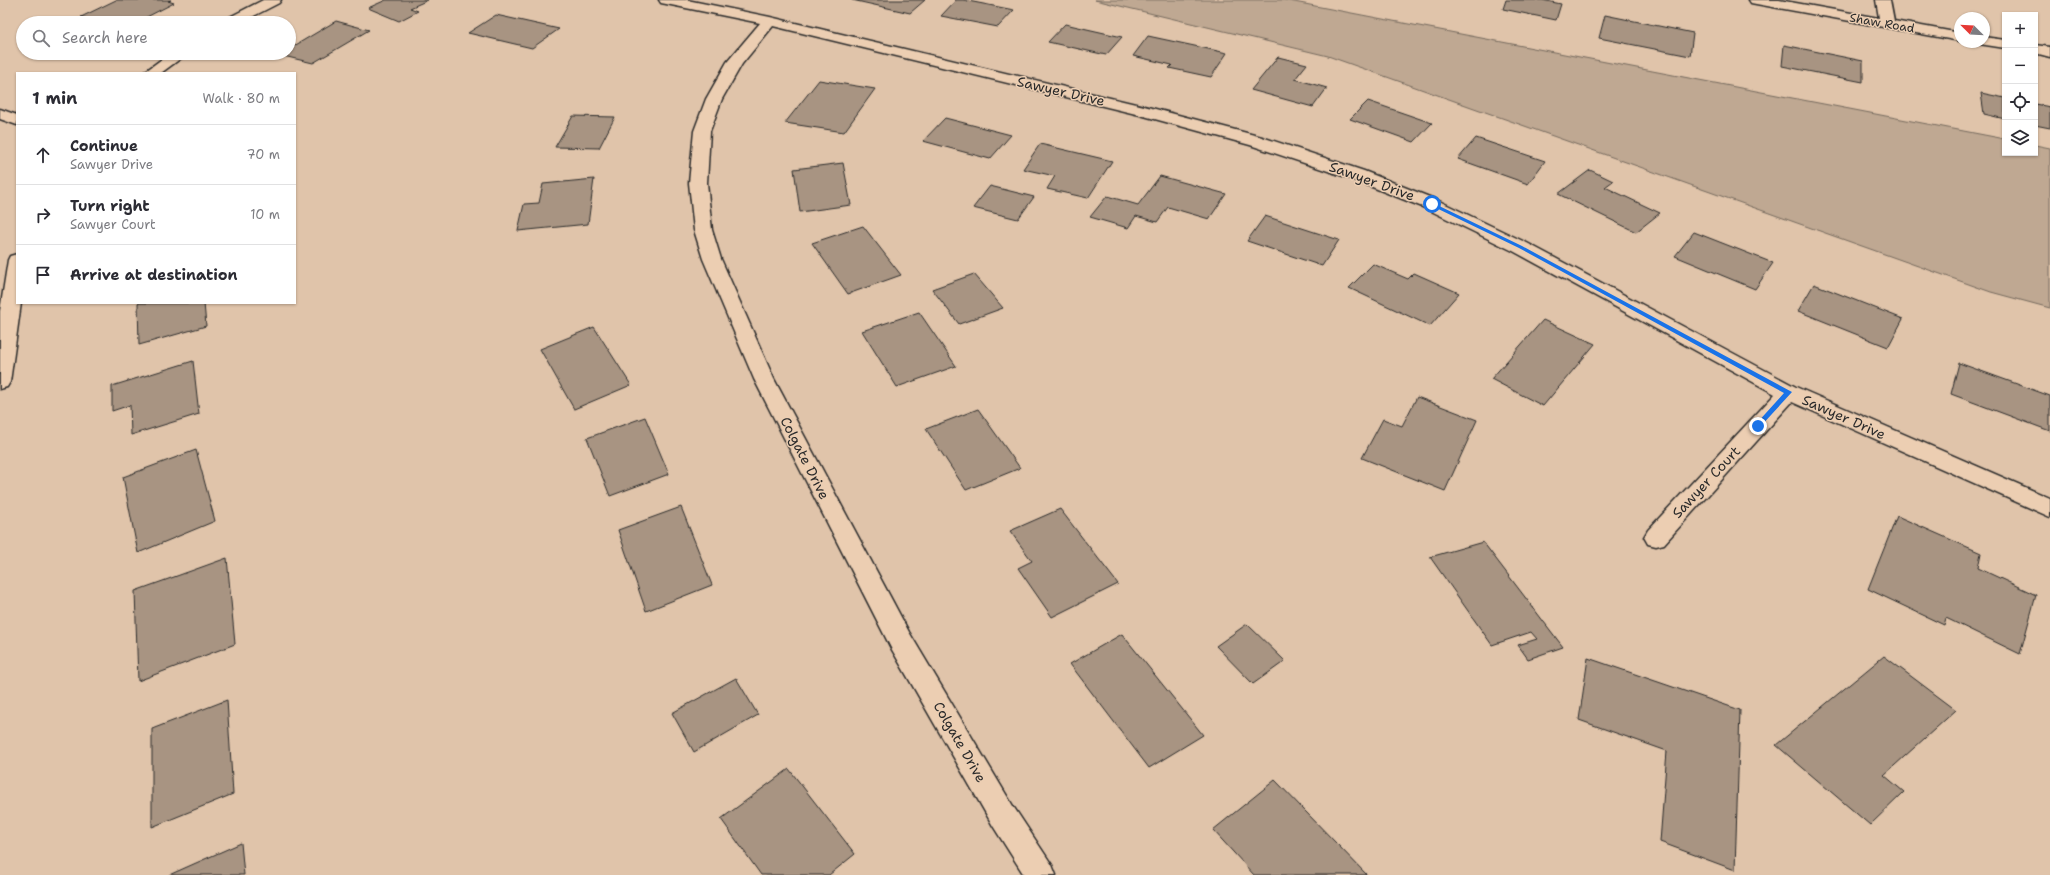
<!DOCTYPE html>
<html lang="en">
<head>
<meta charset="utf-8">
<style>
  :root { --surface:#fff; --page:#f2f2f3; --text:#2b2b33; --muted:#7c7c81; --line:#e1e1e2 }
  body { margin:0; font-family:"Shantell Sans",sans-serif; background:var(--page); color:var(--text) }
  .controls { position:absolute; right:12px; top:12px; display:grid; overflow:hidden; border-radius:0px; box-shadow:0 1px 3px #0004 }
  .controls button { width:36px; height:36px; display:grid; place-items:center; padding:0; border:0; border-bottom:1px solid var(--line); background:var(--surface); color:var(--text); font:20px sans-serif }
  .compass { position:absolute; left:1954px; top:12px; width:36px; height:36px; border-radius:50%; background:var(--surface); box-shadow:0 1px 3px #0004; rotate:294deg }
  .stop { position:absolute; width:12px; height:12px; margin:-9px; border:3px solid #1a73e8; border-radius:50%; background:#fff }
  .stop.end { background:#1a73e8; border-color:#fff; box-shadow:0 1px 4px #0008 }
  .list { margin:0; padding:0; list-style:none }
  h2 { display:flex; justify-content:space-between; align-items:center; height:52px; margin:0; padding:0 16px; font-size:17px }
  h2 small { font-size:13px; font-weight:400; color:var(--muted) }
  .list li { display:grid; grid-template-columns:26px 1fr auto; gap:12px; align-items:center; box-sizing:border-box; height:60px; padding:0 16px; border-top:1px solid var(--line) }
  .list b { display:block; font-size:15px; white-space:nowrap }
  .list p { margin:0; font-size:13px; white-space:nowrap; color:var(--muted) }
  .list em { font-size:13px; font-style:normal; color:var(--muted) }
  .icon { flex:none; width:22px; height:22px; fill:none; stroke:currentColor; stroke-width:2; stroke-linecap:round; stroke-linejoin:round }
  .map { position:relative; flex:none; width:2050px; height:875px; overflow:hidden }
  .search { position:absolute; background:var(--surface); box-shadow:0 1px 3px #0004; left:16px; top:16px; width:280px; height:44px; display:flex; align-items:center; gap:10px; box-sizing:border-box; padding:0 14px; border-radius:22px; color:var(--muted); font-size:15px }
  .panel { position:absolute; background:var(--surface); box-shadow:0 1px 3px #0004; left:16px; top:72px; width:280px; height:232px; border-radius:0px }
  .map>svg:first-child { display:block }
</style>
</head>
<body>
<div class="map">
<svg width="2050" height="875" viewBox="0 0 2050 875">
  <rect width="100%" height="100%" fill="#e0c4aa"/>
  <filter id="ink" filterUnits="userSpaceOnUse"><feTurbulence type="fractalNoise" baseFrequency=".025" numOctaves="2"/><feDisplacementMap in="SourceGraphic" scale="8" xChannelSelector="R" yChannelSelector="G"/><feConvolveMatrix kernelMatrix="1 2 1 2 8 2 1 2 1" color-interpolation-filters="sRGB"/></filter>
  <g filter="url(#ink)">
    <path fill="#bfa892" stroke="#756a5e" d="M1095 0H1284L2005 139V153H2035V145L2050 148V308L1991 292 1328 56Z"/>
    <g fill="#a89482" stroke="#2b2b2b">
      <path d="M116 0H171L168 1 174 3 135 23H105L81 17Z"/>
      <path d="M386 0H428L410 8 418 11 399 21 368 8Z"/>
      <path d="M852 0H925L910 13Z"/>
      <path d="M956 0H963L1014 10 998 27 941 16Z"/>
      <path d="M1506 0H1542L1561 4 1556 20 1503 9Z"/>
      <path d="M496 15 559 29 532 48 468 33Z"/>
      <path d="M1605 15 1693 33 1690 56 1599 38Z"/>
      <path d="M336 21 369 30 313 63 279 55 289 53V49Z"/>
      <path d="M1065 24 1122 37 1106 55 1048 42Z"/>
      <path d="M1148 36 1227 53 1211 77 1169 68 1172 65 1133 56Z"/>
      <path d="M1784 45 1863 61V82L1782 66Z"/>
      <path d="M1278 57 1307 64 1295 79 1327 88 1313 107 1251 90Z"/>
      <path d="M819 80 875 89 844 132 785 123Z"/>
      <path d="M1981 93 2005 98V119L1984 114Z"/>
      <path d="M1368 101 1432 123 1414 142 1350 119Z"/>
      <path d="M2035 104 2050 107V128L2035 125Z"/>
      <path d="M573 116 615 117 599 148 555 147Z"/>
      <path d="M945 118 1011 135 990 159 923 141Z"/>
      <path d="M1476 138 1545 161 1528 184 1458 159Z"/>
      <path d="M1040 144 1112 161 1088 198 1047 189 1055 176 1023 169Z"/>
      <path d="M843 163 851 205 800 212 794 169Z"/>
      <path d="M1590 170 1613 181 1605 187 1660 213 1636 232 1558 194Z"/>
      <path d="M1160 176 1226 194 1209 219 1168 207 1157 222 1136 216 1128 228 1090 217 1107 196 1138 205Z"/>
      <path d="M594 179 588 224 518 231 524 204 539 203 543 184Z"/>
      <path d="M990 186 1034 197 1018 219 973 208Z"/>
      <path d="M1265 216 1339 240 1322 266 1247 241Z"/>
      <path d="M863 226 901 275 848 294 812 243Z"/>
      <path d="M1694 232 1773 263 1755 289 1675 256Z"/>
      <path d="M1373 264 1408 279 1414 273 1459 293 1430 326 1349 288Z"/>
      <path d="M974 274 1003 308 959 324 932 289Z"/>
      <path d="M1814 284 1903 319 1888 347 1798 311Z"/>
      <path d="M138 303H204L206 326 139 345Z"/>
      <path d="M919 312 956 366 897 387 862 331Z"/>
      <path d="M1543 320 1595 344 1543 406 1491 379Z"/>
      <path d="M594 327 631 385 574 409 540 349Z"/>
      <path d="M193 361 199 414 131 435 130 405 112 411V386Z"/>
      <path d="M1959 363 2050 396V431L1951 394Z"/>
      <path d="M1417 397 1477 420 1445 491 1362 458 1383 419 1402 426Z"/>
      <path d="M978 409 1020 468 966 490 926 429Z"/>
      <path d="M645 417 669 474 610 496 587 438Z"/>
      <path d="M196 450 215 521 138 553 123 477Z"/>
      <path d="M681 507 712 585 646 611 618 530Z"/>
      <path d="M1060 509 1118 584 1052 617 1018 568 1032 561 1010 531Z"/>
      <path d="M1897 516 1981 553 1978 568 2036 595 2020 654 1946 618 1944 625 1868 589Z"/>
      <path d="M1483 542 1563 647 1528 659 1518 645 1537 639 1531 632 1492 645 1430 557Z"/>
      <path d="M227 558 235 644 138 681 135 591Z"/>
      <path d="M1247 624 1285 661 1253 684 1216 646Z"/>
      <path d="M1122 634 1203 735 1149 768 1070 664Z"/>
      <path d="M1884 656 1956 710 1884 775 1904 792 1870 825 1776 745Z"/>
      <path d="M1588 658 1740 710 1735 870 1660 842 1667 751 1579 720Z"/>
      <path d="M736 678 758 715 694 752 672 713Z"/>
      <path d="M227 700 233 794 152 827V729Z"/>
      <path d="M789 769 855 854 829 875H761L721 819Z"/>
      <path d="M1275 780 1367 875H1254L1213 830Z"/>
      <path d="M241 843 244 875H169Z"/>
    </g>
    <g fill="none" stroke-linecap="round" stroke-linejoin="round">
      <g stroke="#2b2b2b" stroke-width="3">
        <g id="minor">
          <path d="M263 0H281L279 3 240 23H222L224 20Z"/>
          <path d="M659 0H687L770 17 1144 106 1262 137 1364 171 1437 200 1527 243 1796 387 2050 498V517L1792 402 1664 544 1656 546 1648 544 1644 537 1648 530 1775 394 1513 251 1425 208 1352 179 1250 145 1140 115 773 26 742 64 722 99 710 131 707 183 712 230 721 259 774 379 909 632 1013 806 1052 865 1056 875H1024L993 826 891 648 754 379 703 259 694 230 689 183 694 131 706 99 727 62 760 23 666 4 661 3Z"/>
          <path d="M1749 0H1779L1879 18 1876 0H1890L1894 21 1960 33V41L1756 4 1751 3Z"/>
          <path d="M1984 37 2005 40V48L1979 44 1977 42H1984Z"/>
          <path d="M2035 45 2050 47V57L2035 53Z"/>
          <path d="M170 53H188L161 73H143Z"/>
          <path d="M0 109 17 115V125L0 119Z"/>
          <path d="M17 254V303H21L10 382 7 387 0 389V311L8 260 10 256Z"/>
        </g>
      </g>
      <use href="#minor" fill="#ecceb2" fill-rule="evenodd"/>
    </g>
  </g>
  <path fill="#1a73e8" d="M1430 203H1433L1522 246 1792 392 1760 427H1756V424L1784 393 1519 248 1430 205Z"/>
  <g text-anchor="middle" dominant-baseline="central" stroke-width="3" stroke-linejoin="round" paint-order="stroke">
    <g font-size="12" fill="#2b2b2b" stroke="#ecceb2">
      <text transform="translate(1882 23) rotate(10)">Shaw Road</text>
    </g>
    <g font-size="14" fill="#2b2b2b" stroke="#ecceb2">
      <text transform="translate(1061 91) rotate(13)">Sawyer Drive</text>
      <text transform="translate(1372 181) rotate(20)">Sawyer Drive</text>
      <text transform="translate(1844 417) rotate(24)">Sawyer Drive</text>
      <text transform="translate(805 458) rotate(63)">Colgate Drive</text>
      <text transform="translate(1706 482) rotate(-47)">Sawyer Court</text>
      <text transform="translate(960 742) rotate(60)">Colgate Drive</text>
    </g>
  </g>
</svg>
<div class="controls">
<button>+</button>
<button>−</button>
<button><svg class="icon" aria-label="locate" viewBox="0 0 24 24"><circle cx="12" cy="12" r="6"/><path d="M12 2v4M12 18v4M2 12h4M18 12h4"/></svg></button>
<button><svg class="icon" aria-label="layers" viewBox="0 0 24 24"><path d="M12 4l9 5-9 5-9-5zM3 14l9 5 9-5"/></svg></button>
</div>
<svg class="compass" viewBox="-18 -18 36 36"><path d="M0-13l5 13h-10z" fill="#e53935"/><path d="M0 13l5-13h-10z" fill="#7c7c81"/></svg>
<div class="stop" style="left:1432px;top:204px"></div>
<div class="stop end" style="left:1758px;top:426px"></div>
<div class="search"><svg class="icon" aria-label="search" viewBox="0 0 24 24"><circle cx="10" cy="10" r="6"/><path d="M15 15l6 6"/></svg>Search here</div>
<section class="panel">
<h2>1 min<small>Walk · 80 m</small></h2>
<ul class="list">
<li><svg class="icon" aria-label="ahead" viewBox="0 0 24 24"><path d="M12 20V5M6 11l6-6 6 6"/></svg><div><b>Continue</b><p>Sawyer Drive</p></div><em>70 m</em></li>
<li><svg class="icon" aria-label="right" viewBox="0 0 24 24"><path d="M7 20v-9h11M14 6l5 5-5 5"/></svg><div><b>Turn right</b><p>Sawyer Court</p></div><em>10 m</em></li>
<li><svg class="icon" aria-label="arrive" viewBox="0 0 24 24"><path d="M6 21V4h12l-3 4 3 4H6"/></svg><div><b>Arrive at destination</b></div></li>
</ul>
</section>
</div>
</body>
</html>
